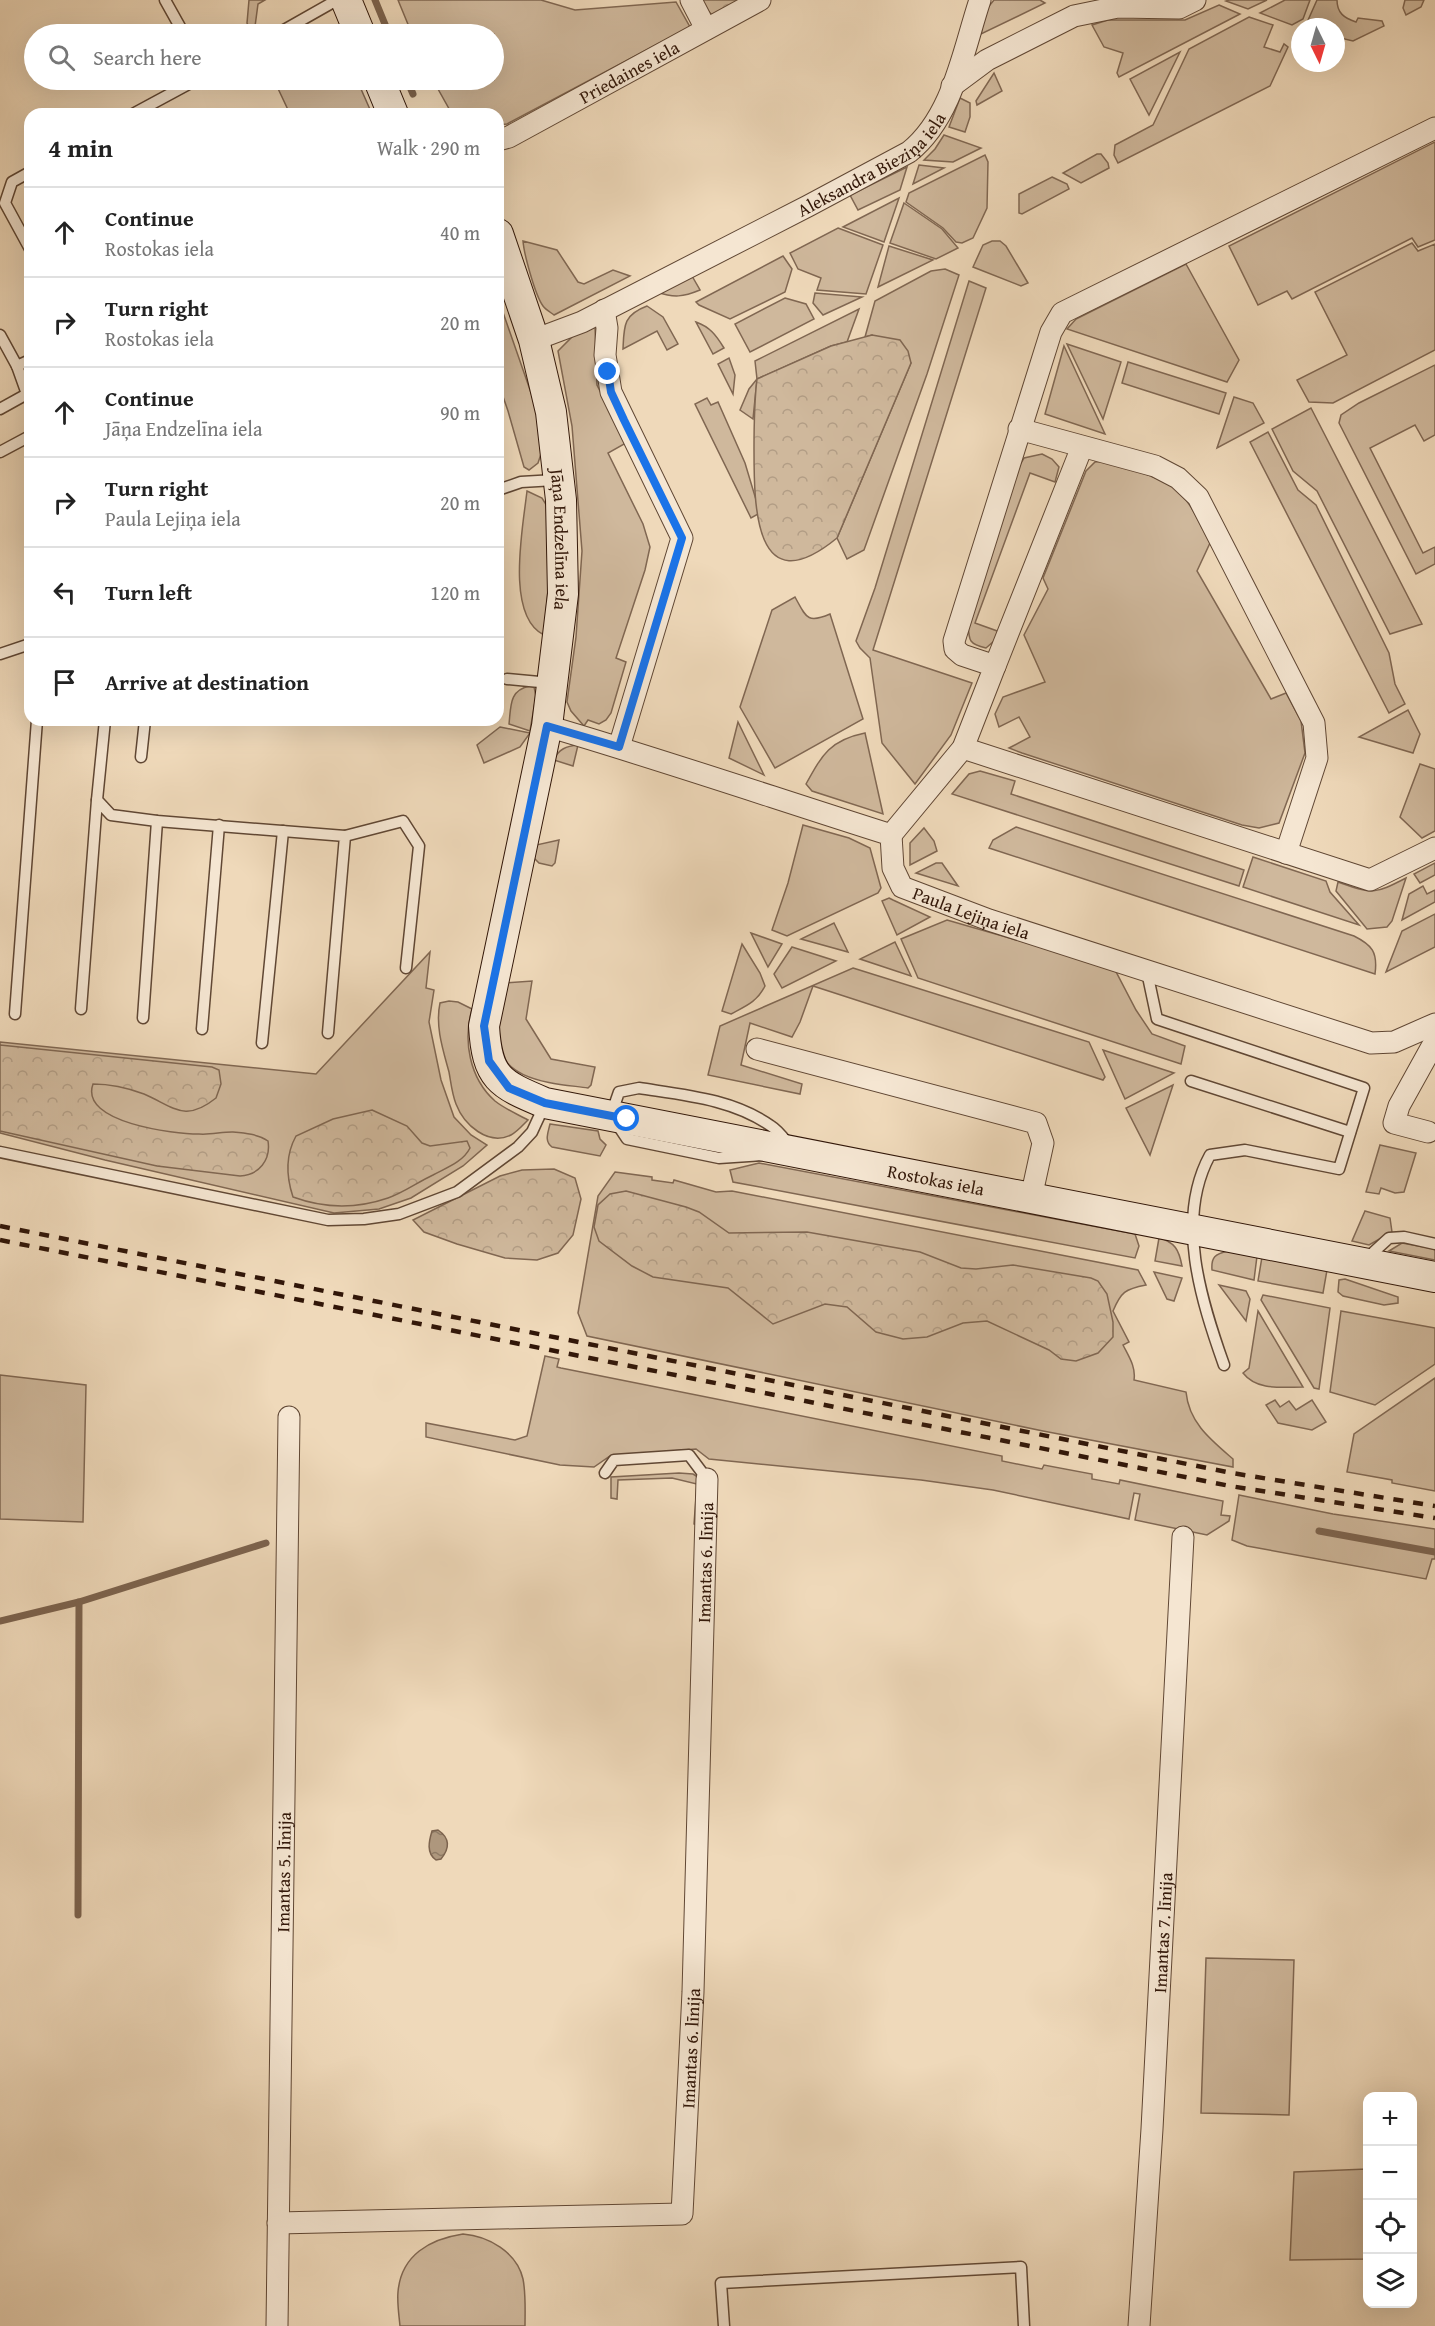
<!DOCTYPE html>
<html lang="en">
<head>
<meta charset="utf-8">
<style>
  :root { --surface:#fff; --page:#f2f2f2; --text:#222; --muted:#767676; --line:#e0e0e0 }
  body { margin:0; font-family:"Gentium Book Plus",serif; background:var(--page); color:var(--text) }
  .controls { position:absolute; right:18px; bottom:18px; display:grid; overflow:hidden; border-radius:12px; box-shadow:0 6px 24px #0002 }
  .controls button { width:54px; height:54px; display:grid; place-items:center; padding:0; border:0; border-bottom:2px solid var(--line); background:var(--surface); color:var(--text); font:30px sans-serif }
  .compass { position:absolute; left:1291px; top:18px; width:54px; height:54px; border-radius:50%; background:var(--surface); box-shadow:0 6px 24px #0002; rotate:175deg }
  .stop { position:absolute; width:18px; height:18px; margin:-14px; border:4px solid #1a73e8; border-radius:50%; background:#fff }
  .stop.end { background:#1a73e8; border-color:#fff; box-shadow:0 2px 6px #0008 }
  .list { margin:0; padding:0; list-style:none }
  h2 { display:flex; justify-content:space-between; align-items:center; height:78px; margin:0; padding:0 24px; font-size:26px }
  h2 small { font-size:20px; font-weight:400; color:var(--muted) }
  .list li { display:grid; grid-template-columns:39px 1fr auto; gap:18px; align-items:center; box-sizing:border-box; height:90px; padding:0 24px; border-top:2px solid var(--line) }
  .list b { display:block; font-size:22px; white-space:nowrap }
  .list p { margin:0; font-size:20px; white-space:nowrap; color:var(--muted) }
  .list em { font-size:20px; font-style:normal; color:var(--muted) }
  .icon { flex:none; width:33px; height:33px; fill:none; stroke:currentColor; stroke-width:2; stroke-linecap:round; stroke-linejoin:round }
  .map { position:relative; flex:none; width:1435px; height:2326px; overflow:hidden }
  .search { position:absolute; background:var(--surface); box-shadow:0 6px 24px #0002; left:24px; top:24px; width:480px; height:66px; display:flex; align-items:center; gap:15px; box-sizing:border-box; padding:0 21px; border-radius:33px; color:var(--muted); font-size:22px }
  .panel { position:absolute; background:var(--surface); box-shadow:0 6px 24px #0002; left:24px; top:108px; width:480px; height:618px; border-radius:18px }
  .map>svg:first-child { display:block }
</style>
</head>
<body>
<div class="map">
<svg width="1435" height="2326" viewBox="0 0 1435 2326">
  <defs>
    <pattern id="forest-crowns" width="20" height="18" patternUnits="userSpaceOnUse" patternTransform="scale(1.5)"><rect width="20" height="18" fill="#cfb89c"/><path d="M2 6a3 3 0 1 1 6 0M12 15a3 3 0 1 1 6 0" fill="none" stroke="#b29d85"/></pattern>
    <pattern id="water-ripples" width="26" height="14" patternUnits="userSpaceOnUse" patternTransform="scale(1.5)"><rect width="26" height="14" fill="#ae977d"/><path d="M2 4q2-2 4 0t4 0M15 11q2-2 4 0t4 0" fill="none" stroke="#8e7a64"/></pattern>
  </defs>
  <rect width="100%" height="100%" fill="#efd9ba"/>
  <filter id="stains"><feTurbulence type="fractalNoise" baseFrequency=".00333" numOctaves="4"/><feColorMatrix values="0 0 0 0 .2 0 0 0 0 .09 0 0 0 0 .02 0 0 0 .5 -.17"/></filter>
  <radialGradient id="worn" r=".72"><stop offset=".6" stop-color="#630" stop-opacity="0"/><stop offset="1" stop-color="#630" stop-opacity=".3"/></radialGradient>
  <g fill="#cfb89c" stroke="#806752" stroke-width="1.5">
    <path d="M249 0H265L258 4 254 34H252L247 23Z"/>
    <path d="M398 0H541L575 10 676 2 690 27 507 124 498 125V114H452L433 80H494V34H412Z"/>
    <path d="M994 0H1040L1045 3 981 34 985 11Z"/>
    <path d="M1229 0H1267L1248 9 1226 1Z"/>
    <path d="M1285 0H1310L1303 19 1292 25 1260 13Z"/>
    <path d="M1317 0H1337C1337 13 1344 18 1356 22L1358 18 1382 21 1384 26 1353 41 1336 37V27H1305Z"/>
    <path d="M1405 0H1424L1421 7 1406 15 1403 8Z"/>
    <path d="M1219 5 1240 14 1119 77 1117 73 1123 53 1104 47 1092 25 1108 20H1185Z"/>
    <path d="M1249 17 1273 25 1264 47 1280 52 1284 44 1288 47 1270 86 1118 163 1114 155 1115 145 1153 125 1189 49Z"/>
    <path d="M1180 52 1149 115 1130 79Z"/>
    <path d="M994 73 1002 91 977 105 976 101Z"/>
    <path d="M274 80H357L372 114H290Z"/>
    <path d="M960 98 970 103V117L965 132 949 127Z"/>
    <path d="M944 135 981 148 953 162 924 160 935 149Z"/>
    <path d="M1435 142V240L1418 247 1412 238 1292 299 1287 291 1258 305 1229 246Z"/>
    <path d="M1097 154H1101L1108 163 1109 168 1081 183 1063 173Z"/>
    <path d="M985 155 988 162 987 208 973 238 962 243 956 242 943 228 906 202 909 193Z"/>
    <path d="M919 165 944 168 913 184Z"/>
    <path d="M907 167 900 190 858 210 850 195Z"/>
    <path d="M1052 177 1067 184 1069 189 1022 214 1019 213V194Z"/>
    <path d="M899 198 884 242 843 227Z"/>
    <path d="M904 203 942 229 958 248 936 259 890 243Z"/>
    <path d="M838 228 883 245 866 294 817 290 821 278 798 269 790 253Z"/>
    <path d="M523 241 557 250 578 282 584 284 613 270 630 276 554 315C550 312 545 309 543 306 535 295 524 254 523 241Z"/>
    <path d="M992 241H1000L1006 246 1028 283 1021 286 973 267 983 245Z"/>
    <path d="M1412 243 1418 251 1435 244V350L1333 403 1309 402 1297 380 1347 355 1315 292Z"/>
    <path d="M889 246 933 260 878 287Z"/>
    <path d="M783 256 792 269 785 292 730 319 699 305 696 302Z"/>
    <path d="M1186 264 1239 360 1227 382 1067 329 1076 319Z"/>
    <path d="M945 269 959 275 927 374 864 550 847 559 837 538 911 363 872 335 865 337 875 301 931 271Z"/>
    <path d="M692 276 700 290C683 297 674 298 657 292Z"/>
    <path d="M969 281 986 288 873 650 972 683 951 735 915 784 882 743 870 658 860 648 856 641 875 588Z"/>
    <path d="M815 293 862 297 823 315 813 303Z"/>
    <path d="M498 298 537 410 541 454 538 463 529 470 524 467 508 411 498 382Z"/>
    <path d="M785 298 806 304 814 319 750 352 735 324Z"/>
    <path d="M647 306 663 317 678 344 667 350 657 331 623 349C624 326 623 315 647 306Z"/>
    <path d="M859 309 847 342 831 346 757 379 753 419 740 410 749 389 757 379 755 361Z"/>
    <path d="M696 322C710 327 716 335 724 348L713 354Z"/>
    <path d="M595 326 597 385 626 443 608 453 643 524 650 547 645 570 616 658 626 662 611 713 606 720 599 724 588 720 584 726 571 711 567 702 576 637 582 551 572 426 558 351 573 336Z"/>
    <path d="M1067 344 1121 362 1103 419Z"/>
    <path d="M1064 346 1105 434 1045 414Z"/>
    <path d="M729 358 735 375 733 394 718 364Z"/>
    <path d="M1128 362 1226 393 1219 414 1122 383Z"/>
    <path d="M1435 365V435L1424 441 1415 425 1370 448 1423 553 1435 547V564L1416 574 1339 423 1341 415 1359 403Z"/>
    <path d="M1234 397 1253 403 1264 423 1217 448Z"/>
    <path d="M707 398 711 405 718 402 745 463 760 513 751 518 695 404Z"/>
    <path d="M1311 408 1422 624 1390 634 1317 491 1293 471 1272 429Z"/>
    <path d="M1268 432 1298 490 1316 505 1389 653 1395 684 1405 704 1389 713 1250 442Z"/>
    <path d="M1042 454 1052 459 1059 467 1055 482 1030 473 975 623 1000 632 994 641 986 648C968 644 969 640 968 623L1015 473 1024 458Z"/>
    <path d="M1106 461C1128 469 1153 474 1173 487 1190 499 1200 524 1210 543L1197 571 1271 699 1286 693 1301 721 1305 753 1279 823 1259 828 1242 825 1022 753 1009 748 1030 737 1019 717 999 727 995 714 1003 697 1045 682 1024 635 1048 589 1043 578 1086 471 1095 462Z"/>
    <path d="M527 491 542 498 547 506 549 578 544 635C505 616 523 527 527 491Z"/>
    <path d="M795 597C806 617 807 624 830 614L863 719 775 768 740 707 772 610Z"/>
    <path d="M530 686 534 687 536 696 530 731 509 724C511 706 509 690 530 686Z"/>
    <path d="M1408 710 1420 734 1413 753 1359 737Z"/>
    <path d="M738 722 764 775 729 758Z"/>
    <path d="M500 727 530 733 520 747 484 763 477 745Z"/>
    <path d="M865 733 883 814 812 791 806 784C822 755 830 740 865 733Z"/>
    <path d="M578 745 573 766 554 760C558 749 567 746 578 745Z"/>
    <path d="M1420 764 1435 769V831L1422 838 1400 817Z"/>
    <path d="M980 771 1015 781 1011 794 1244 870 1239 886 952 794 969 774Z"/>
    <path d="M803 825 849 838 870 848 881 888 878 893 787 936 772 930 788 883Z"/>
    <path d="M1016 827 1354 936C1372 945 1378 952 1375 974L989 848 993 840Z"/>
    <path d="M924 828 934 841 937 851 910 865V843Z"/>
    <path d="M559 840 555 863 552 866 539 863 534 858 536 845Z"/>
    <path d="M1253 857 1326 881 1330 892 1359 925 1243 887Z"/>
    <path d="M936 863H942L958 886 916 873Z"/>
    <path d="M1435 863V875L1420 883 1414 874Z"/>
    <path d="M1406 878 1392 921 1387 927 1367 929 1336 891 1338 882C1373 894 1373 895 1406 878Z"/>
    <path d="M1423 886 1427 894 1435 890V902L1402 920 1409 894Z"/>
    <path d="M889 898 893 900 930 917 897 935 882 901Z"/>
    <path d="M1435 914V947L1386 972 1402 931Z"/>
    <path d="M947 920 1114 968 1136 1010 1152 1034 1185 1046 1181 1064 918 978 901 939Z"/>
    <path d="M834 923 848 952 801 939Z"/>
    <path d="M751 933 782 944 768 967Z"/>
    <path d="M895 942 911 976 860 959Z"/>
    <path d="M742 944 760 973 765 986C757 1002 746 1006 731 1014L722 1011Z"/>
    <path d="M792 947 836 961 782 988 774 974Z"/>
    <path d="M430 952 426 988 434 990 429 1022 441 1080 454 1117 471 1135 487 1145 463 1166 411 1198 379 1209 334 1213 105 1160 0 1133V1042L316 1074Z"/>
    <path d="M853 968 1089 1042 1105 1077 1103 1080 813 986 800 1022 792 1037 750 1023 741 1065 802 1084 800 1094 708 1075 720 1026Z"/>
    <path d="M532 981 526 1019 551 1059 595 1067 591 1085 588 1088C554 1083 496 1082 498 1034 499 1017 503 1000 506 983Z"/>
    <path d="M449 1001 458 1002 472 1009C463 1040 469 1078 495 1101 505 1109 517 1114 528 1120 523 1125 517 1132 511 1135 488 1146 464 1125 456 1104 452 1094 451 1083 449 1072 443 1050 435 1026 440 1003Z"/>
    <path d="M1103 1050 1174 1073 1125 1099Z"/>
    <path d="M1173 1085 1150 1155 1126 1108Z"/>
    <path d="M550 1124 598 1131 600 1139 606 1145 600 1156 552 1147C544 1141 548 1133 550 1124Z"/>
    <path d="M1380 1145 1416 1153 1404 1192 1395 1193 1381 1188 1379 1194 1366 1192Z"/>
    <path d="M759 1163 1135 1234 1139 1246 1135 1258 733 1182 730 1170Z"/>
    <path d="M615 1172 652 1177V1180L673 1183 674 1180 716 1192 732 1191 1138 1270 1146 1285C1125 1289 1121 1292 1113 1311L1129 1342 1123 1345C1129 1357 1136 1367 1134 1380L1186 1392C1189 1423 1211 1440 1233 1459V1467L1043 1431 587 1336 578 1313 598 1196Z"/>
    <path d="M1365 1211 1390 1218 1392 1232 1369 1245 1352 1241Z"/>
    <path d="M1159 1238C1175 1242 1179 1250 1182 1266L1155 1261Z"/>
    <path d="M1402 1243 1435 1249V1260L1389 1251Z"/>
    <path d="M1228 1251 1257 1256 1254 1280 1212 1270C1211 1257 1215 1254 1228 1251Z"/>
    <path d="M1262 1257 1327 1270 1323 1293 1258 1281Z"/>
    <path d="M1154 1272 1182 1278 1174 1301 1167 1299Z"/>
    <path d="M1345 1279 1398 1297V1303L1384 1305 1343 1296 1338 1292 1339 1280Z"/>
    <path d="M1219 1285 1246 1291 1250 1299 1246 1321Z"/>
    <path d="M1263 1295 1330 1308 1319 1389 1314 1388 1261 1300Z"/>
    <path d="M1258 1311 1303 1387C1282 1387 1257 1391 1243 1373L1249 1368Z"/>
    <path d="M1341 1311 1435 1328V1364L1375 1405 1330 1392Z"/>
    <path d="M545 1356 559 1359 557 1367 561 1368 1002 1456V1461L1042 1469 1044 1465 1092 1474V1479L1119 1484 1120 1480 1223 1501 1221 1515 1230 1516 1229 1521 1207 1535 1135 1520 1140 1494 1134 1493 1129 1519 993 1490 921 1480 709 1459 696 1449 610 1456 594 1467 560 1465 426 1437V1423L515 1440 527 1436Z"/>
    <path d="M0 1375 86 1385 83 1522 0 1519Z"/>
    <path d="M1435 1378V1491L1392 1483V1480L1347 1472 1354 1434Z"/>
    <path d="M1275 1400 1280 1407 1289 1401 1296 1410 1312 1400 1326 1422 1312 1430 1278 1423 1266 1405Z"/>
    <path d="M679 1473 693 1474 701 1479 698 1525 694 1524 697 1484 672 1478 618 1480 617 1499 611 1498V1477Z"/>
    <path d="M1239 1495 1333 1514 1435 1529V1559H1432L1426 1579 1247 1546 1232 1540Z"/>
    <path d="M1206 1958 1294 1960 1289 2115 1201 2113Z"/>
    <path d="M1367 2169V2259L1290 2260 1294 2172Z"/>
    <path d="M463 2234C488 2236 517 2252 523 2279 526 2294 525 2311 525 2326H400C399 2315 397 2303 398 2292 401 2255 430 2239 463 2234Z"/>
  </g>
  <g fill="url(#forest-crowns)" stroke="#806752" stroke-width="1.5">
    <path d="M698 0H753L716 16 711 14Z"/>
    <path d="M872 335 900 340 908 351 911 363 837 538C754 606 754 505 754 449 754 424 754 404 757 379L831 346Z"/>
    <path d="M0 1045 212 1067 219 1070 221 1084 216 1098C185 1123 174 1107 144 1094 128 1088 110 1084 93 1084 79 1123 175 1134 199 1134 210 1135 221 1132 232 1132 244 1133 258 1134 268 1141 271 1160 259 1175 240 1176L157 1166 0 1131Z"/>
    <path d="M372 1110 407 1126 422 1143 430 1146 467 1141 470 1148C463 1162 446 1168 433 1175 418 1182 403 1193 388 1198 356 1209 323 1208 293 1197 286 1176 285 1156 296 1136L333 1119Z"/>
    <path d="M554 1169 575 1178 581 1199 573 1235 558 1253 537 1260 505 1258 457 1244 424 1232 413 1220 500 1176 522 1170Z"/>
    <path d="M626 1191 686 1207 699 1212 729 1233 807 1232 920 1252 961 1268 976 1269 1013 1265 1091 1278 1098 1281 1107 1294 1113 1322V1337L1098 1353 1076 1361 1061 1359 1049 1350 987 1321 963 1323 927 1337 903 1339 876 1332 847 1307 825 1304 773 1324 728 1288 653 1277 632 1266 599 1241 594 1227 598 1205 610 1194Z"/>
  </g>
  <path fill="url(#water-ripples)" stroke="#7c634e" stroke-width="1.5" d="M438 1830C450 1838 450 1848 441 1859L436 1860C426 1853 429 1841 432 1831Z"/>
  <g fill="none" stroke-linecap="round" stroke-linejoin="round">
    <g stroke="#7c634e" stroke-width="7">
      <path d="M375 0 389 34"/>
      <path d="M407 80 413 94"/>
      <path d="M1319 1531 1435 1552"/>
      <path d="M0 1621 79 1602 266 1543"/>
      <path d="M78 1915 79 1602"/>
    </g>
    <g stroke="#604734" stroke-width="13">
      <g id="lane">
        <path d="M165 0 184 34"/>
        <path d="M277 34 337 0"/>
        <path d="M133 114 196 80"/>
        <path d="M30 172 12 182 5 203 30 249"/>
        <path d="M0 335 17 366 30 360"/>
        <path d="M0 409 27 394 17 366"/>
        <path d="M0 452 30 436"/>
        <path d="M498 490 521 482 555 480"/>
        <path d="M0 654 30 644"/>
        <path d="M507 679 550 683"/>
        <path d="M105 720 97 800 111 815 157 821 345 836 328 1033"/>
        <path d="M141 757 145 720"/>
        <path d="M345 836 403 821 419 846 406 968"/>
        <path d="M1147 972 1157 1019 1364 1088 1339 1169 1245 1150 1210 1155C1175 1219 1201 1300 1224 1365"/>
        <path d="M81 1009 97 800"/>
        <path d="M15 1014 37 720"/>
        <path d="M143 1018 157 821"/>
        <path d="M202 1029 219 825"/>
        <path d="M262 1043 283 831"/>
        <path d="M1191 1081 1350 1132"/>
        <path d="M639 1088C684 1095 733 1099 771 1126 781 1132 788 1145 796 1153L719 1158 627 1139 611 1115 619 1092Z"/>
        <path d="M0 1152 328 1220 364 1219 399 1214 457 1192 518 1147 532 1132 544 1106"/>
        <path d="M1366 1259 1389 1238 1404 1237 1435 1244"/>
        <path d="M605 1473 614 1460 689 1455 707 1479"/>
        <path d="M724 2326 721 2283 1021 2267 1024 2326"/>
      </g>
    </g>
    <g stroke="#604734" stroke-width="23">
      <g id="street">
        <path d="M691 0 706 29"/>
        <path d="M952 86 987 60 1074 16 1118 7 1179 8 1195 0"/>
        <path id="s1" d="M498 140 509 137 760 0"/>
        <path d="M604 310 607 328 605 355 611 392 682 538 619 747"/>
        <path id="s2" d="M534 340 582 322 808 206 909 152C953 117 963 51 980 0"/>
        <path d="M1019 429 1155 466 1178 478 1198 497 1314 723 1317 758 1286 853"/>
        <path d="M995 666 1082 447"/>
        <path id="s3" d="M547 726C663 760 777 799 891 835L893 868 902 887 989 920 1371 1043 1394 1042 1435 1024"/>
        <path d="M963 748 1370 880 1435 848"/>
        <path d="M891 835 963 748 995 666 962 655 955 649 954 641 1051 332 1062 313 1435 128"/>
        <path d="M757 1049 1036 1123 1043 1143 1031 1198"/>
        <path d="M1428 1132 1394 1123 1399 1106 1435 1041"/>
        <path id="s4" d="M278 2223 682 2214 693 1992 707 1479"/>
        <path id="s5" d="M277 2326 289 1417"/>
        <path id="s6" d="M1139 2326 1152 2129 1183 1537"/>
      </g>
    </g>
    <g stroke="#311608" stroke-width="32">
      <g id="secondary">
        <path d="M346 0 360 34"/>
        <path d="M379 80 393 114"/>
        <path id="s7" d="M498 234 534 340 551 412 561 500 563 594 547 726 484 1026C487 1079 500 1084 545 1103L1435 1277"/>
      </g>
    </g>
    <use href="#lane" stroke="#f5e6d2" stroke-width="10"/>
    <use href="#street" stroke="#f5e6d2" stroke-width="21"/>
    <use href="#secondary" stroke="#f5e6d2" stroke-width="30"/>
    <g stroke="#311608" stroke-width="4.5" stroke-dasharray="10 10" stroke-linecap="butt">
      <path d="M0 1226 1232 1473 1435 1506"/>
      <path d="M0 1240 1230 1486 1435 1518"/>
    </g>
  </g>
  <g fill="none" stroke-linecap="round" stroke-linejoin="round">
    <path stroke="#1a73e8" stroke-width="8" d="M608 372 611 392 624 420 682 538 619 747 547 726 484 1026 489 1061 509 1088 545 1103 627 1119"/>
  </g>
  <g text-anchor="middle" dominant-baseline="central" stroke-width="4.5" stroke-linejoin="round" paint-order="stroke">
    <g font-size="18" fill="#311608" stroke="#f5e6d2">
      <text stroke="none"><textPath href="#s1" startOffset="148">Priedaines iela</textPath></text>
      <text stroke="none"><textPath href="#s2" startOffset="382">Aleksandra Bieziņa iela</textPath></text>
      <text stroke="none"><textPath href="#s7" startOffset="314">Jāņa Endzelīna iela</textPath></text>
      <text stroke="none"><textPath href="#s3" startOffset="489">Paula Lejiņa iela</textPath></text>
      <text stroke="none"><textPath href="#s7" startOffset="1314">Rostokas iela</textPath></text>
      <text stroke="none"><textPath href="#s4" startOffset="1056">Imantas 6. līnija</textPath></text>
      <text stroke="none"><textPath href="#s5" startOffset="454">Imantas 5. līnija</textPath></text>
      <text stroke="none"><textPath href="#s6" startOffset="394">Imantas 7. līnija</textPath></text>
      <text stroke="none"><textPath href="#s4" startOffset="570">Imantas 6. līnija</textPath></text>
    </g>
  </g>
  <rect width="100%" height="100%" filter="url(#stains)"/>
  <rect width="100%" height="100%" fill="url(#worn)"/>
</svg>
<div class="controls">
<button>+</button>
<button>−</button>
<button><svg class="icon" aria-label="locate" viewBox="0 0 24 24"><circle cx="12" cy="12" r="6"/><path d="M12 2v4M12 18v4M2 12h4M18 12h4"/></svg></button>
<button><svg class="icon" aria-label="layers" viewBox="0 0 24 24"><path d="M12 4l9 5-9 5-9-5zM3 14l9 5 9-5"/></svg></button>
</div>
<svg class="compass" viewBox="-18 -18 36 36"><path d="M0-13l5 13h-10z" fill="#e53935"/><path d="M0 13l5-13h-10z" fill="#767676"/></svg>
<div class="stop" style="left:627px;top:1119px"></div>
<div class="stop end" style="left:608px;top:372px"></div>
<div class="search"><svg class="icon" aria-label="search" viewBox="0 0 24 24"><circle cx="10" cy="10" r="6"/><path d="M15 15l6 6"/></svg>Search here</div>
<section class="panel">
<h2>4 min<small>Walk · 290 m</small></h2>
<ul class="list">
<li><svg class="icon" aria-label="ahead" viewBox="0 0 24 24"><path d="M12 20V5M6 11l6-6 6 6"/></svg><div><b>Continue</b><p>Rostokas iela</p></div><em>40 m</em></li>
<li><svg class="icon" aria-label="right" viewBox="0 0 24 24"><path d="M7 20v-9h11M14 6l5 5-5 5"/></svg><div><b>Turn right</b><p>Rostokas iela</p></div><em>20 m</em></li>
<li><svg class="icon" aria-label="ahead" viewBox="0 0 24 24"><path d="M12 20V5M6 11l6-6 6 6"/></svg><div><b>Continue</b><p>Jāņa Endzelīna iela</p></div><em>90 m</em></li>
<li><svg class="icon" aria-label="right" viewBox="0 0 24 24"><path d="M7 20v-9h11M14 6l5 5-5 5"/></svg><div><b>Turn right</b><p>Paula Lejiņa iela</p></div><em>20 m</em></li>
<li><svg class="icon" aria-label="left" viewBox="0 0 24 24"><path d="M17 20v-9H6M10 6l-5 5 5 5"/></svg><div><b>Turn left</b></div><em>120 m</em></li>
<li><svg class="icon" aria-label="arrive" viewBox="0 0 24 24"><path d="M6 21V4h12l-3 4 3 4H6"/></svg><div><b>Arrive at destination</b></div></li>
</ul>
</section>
</div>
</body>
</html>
